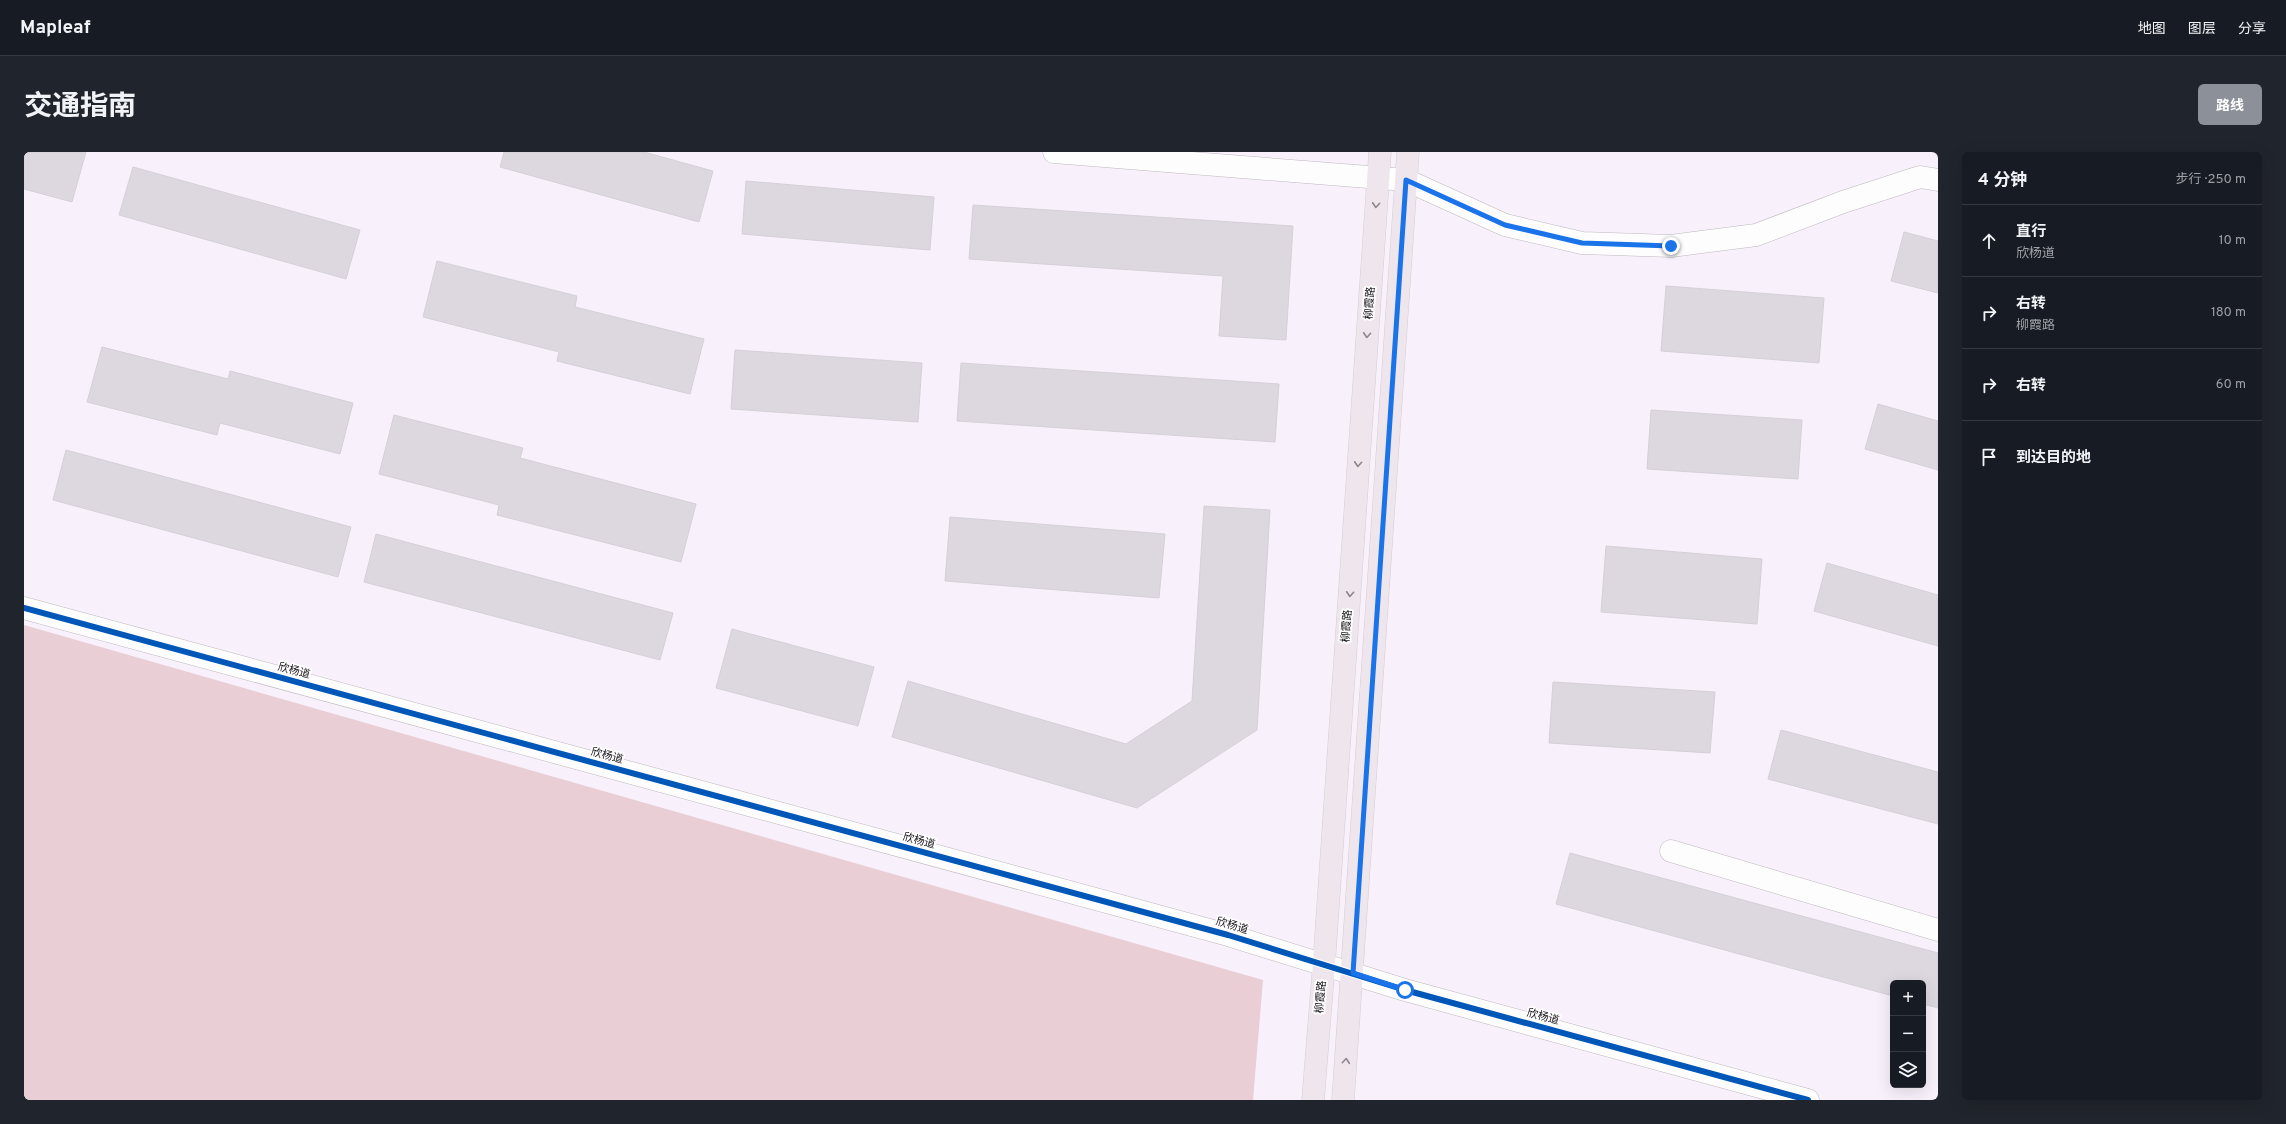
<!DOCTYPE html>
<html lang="zh">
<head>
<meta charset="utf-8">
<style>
  :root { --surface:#171b24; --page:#20242c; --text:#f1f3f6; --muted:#9ea1a6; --line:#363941; --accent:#8c9099 }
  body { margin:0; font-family:Overpass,"Noto Sans SC",sans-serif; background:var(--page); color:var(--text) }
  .controls { position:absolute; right:12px; bottom:12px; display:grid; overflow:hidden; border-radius:6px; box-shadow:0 4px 16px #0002 }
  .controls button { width:36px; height:36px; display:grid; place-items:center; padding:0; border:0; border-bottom:1px solid var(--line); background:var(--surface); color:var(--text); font:20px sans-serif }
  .stop { position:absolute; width:12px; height:12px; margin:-9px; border:3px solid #1a73e8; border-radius:50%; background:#fff }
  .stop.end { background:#1a73e8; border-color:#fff; box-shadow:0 1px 4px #0008 }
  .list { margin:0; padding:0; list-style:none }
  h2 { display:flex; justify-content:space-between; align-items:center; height:52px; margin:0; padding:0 16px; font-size:17px }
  h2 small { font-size:13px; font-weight:400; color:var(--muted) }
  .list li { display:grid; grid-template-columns:26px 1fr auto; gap:12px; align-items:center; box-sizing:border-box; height:72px; padding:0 16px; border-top:1px solid var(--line) }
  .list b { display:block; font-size:15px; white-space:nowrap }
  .list p { margin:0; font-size:13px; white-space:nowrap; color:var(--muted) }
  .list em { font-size:13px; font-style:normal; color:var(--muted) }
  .icon { flex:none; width:22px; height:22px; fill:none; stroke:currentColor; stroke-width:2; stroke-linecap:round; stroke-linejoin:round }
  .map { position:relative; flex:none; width:1914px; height:948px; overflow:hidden; border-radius:6px }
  header { display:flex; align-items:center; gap:24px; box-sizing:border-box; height:56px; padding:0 20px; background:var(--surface); border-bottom:1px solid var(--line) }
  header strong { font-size:19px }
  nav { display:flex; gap:22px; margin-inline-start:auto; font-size:14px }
  .intro { display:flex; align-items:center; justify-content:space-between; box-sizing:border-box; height:96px; padding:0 24px }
  h1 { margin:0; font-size:28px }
  .button { padding:10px 18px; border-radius:6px; background:var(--accent); color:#fff; font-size:14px; font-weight:700 }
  main { display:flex; gap:24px; padding:0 24px }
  aside { flex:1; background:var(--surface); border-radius:6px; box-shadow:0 4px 16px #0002 }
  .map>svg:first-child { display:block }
</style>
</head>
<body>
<header>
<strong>Mapleaf</strong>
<nav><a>地图</a><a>图层</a><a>分享</a></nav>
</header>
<div class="intro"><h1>交通指南</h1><a class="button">路线</a></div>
<main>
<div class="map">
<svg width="1914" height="948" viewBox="0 0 1914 948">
  <rect width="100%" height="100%" fill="#f8f0fa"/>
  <path fill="#e9ced6" d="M0 473 1239 828 1229 948H0Z"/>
  <g fill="#ddd8e0" stroke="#d5d0d8">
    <path d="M0 0H62L48 50 0 37Z"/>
    <path d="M480 0H620L689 19 675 70 476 15Z"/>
    <path d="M109 15 336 78 322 127 95 63Z"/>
    <path d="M722 29 910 45 906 98 718 82Z"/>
    <path d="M949 53 1269 74 1262 188 1195 184 1199 124 945 107Z"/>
    <path d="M1880 80 1914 89V141L1867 129Z"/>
    <path d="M413 109 553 144 551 155 680 187 666 242 533 209 535 200 399 165Z"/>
    <path d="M1642 134 1800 146 1795 211 1637 199Z"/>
    <path d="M78 195 204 227 206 219 329 251 316 302 196 271 193 283 63 250Z"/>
    <path d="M711 198 898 211 894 270 707 257Z"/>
    <path d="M937 211 1255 232 1251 290 933 269Z"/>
    <path d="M1854 252 1914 269V318L1841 297Z"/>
    <path d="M1627 258 1778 268 1774 327 1623 317Z"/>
    <path d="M370 263 499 296 496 306 672 352 657 410 473 363 475 353 355 322Z"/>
    <path d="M42 298 327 375 314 425 29 348Z"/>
    <path d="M1180 354 1246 358 1233 578 1113 656 868 585 884 529 1102 592 1168 549Z"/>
    <path d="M926 365 1141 382 1135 446 921 429Z"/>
    <path d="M352 382 649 461 636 508 340 430Z"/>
    <path d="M1582 394 1738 407 1733 472 1577 460Z"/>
    <path d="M1803 411 1914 443V494L1790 459Z"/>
    <path d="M708 477 850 515 834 574 692 536Z"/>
    <path d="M1529 530 1691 540 1686 601 1525 591Z"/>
    <path d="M1757 578 1914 620V672L1744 627Z"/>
    <path d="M1546 701 1914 801V856L1899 852V831H1869V844L1532 752Z"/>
  </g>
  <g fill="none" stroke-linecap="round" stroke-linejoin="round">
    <g stroke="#beb8bf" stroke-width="23">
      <g id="minor">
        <path d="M1030 0 1382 28 1481 73 1558 91 1647 94 1732 83 1819 50 1896 25 1914 28"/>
        <path d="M0 456 1204 783 1381 838 1784 948"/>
        <path d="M1647 699 1914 778"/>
      </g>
    </g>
    <g stroke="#d3cfd4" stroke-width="23">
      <g id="major">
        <path d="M1289 948 1300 812 1356 0"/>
        <path d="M1319 948 1384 0"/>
      </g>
    </g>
    <use href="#minor" stroke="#fefdfe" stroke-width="22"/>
    <use href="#major" stroke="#eee6ec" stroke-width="22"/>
    <g stroke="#fff" stroke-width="8">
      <path id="cycleway" d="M0 456 1204 783 1381 838 1784 948"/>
    </g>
    <use href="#cycleway" stroke="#0057b8" stroke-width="6"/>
  </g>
  <defs><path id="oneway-chevron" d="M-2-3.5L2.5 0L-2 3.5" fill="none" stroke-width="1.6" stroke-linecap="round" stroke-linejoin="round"/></defs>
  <g stroke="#8e878e">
    <use href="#oneway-chevron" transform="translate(1352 53) rotate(94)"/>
    <use href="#oneway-chevron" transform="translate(1343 183) rotate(94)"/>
    <use href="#oneway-chevron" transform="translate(1334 312) rotate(94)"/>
    <use href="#oneway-chevron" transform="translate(1326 442) rotate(94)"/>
    <use href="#oneway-chevron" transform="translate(1322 909) rotate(-85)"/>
  </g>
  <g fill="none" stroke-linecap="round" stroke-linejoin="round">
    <path stroke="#1a73e8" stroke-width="5" d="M1381 838 1329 821 1382 28 1481 73 1558 91 1647 94"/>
  </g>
  <g text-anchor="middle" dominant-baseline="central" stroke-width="3.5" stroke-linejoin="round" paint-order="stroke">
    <g font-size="11" fill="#18131a" stroke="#fff">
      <text transform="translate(1346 151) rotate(-86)">柳霞路</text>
      <text transform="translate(1323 474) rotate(-86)">柳霞路</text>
      <text transform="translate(270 519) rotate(15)">欣杨道</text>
      <text transform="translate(583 604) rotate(15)">欣杨道</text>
      <text transform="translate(895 689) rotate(15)">欣杨道</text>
      <text transform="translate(1208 774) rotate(16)">欣杨道</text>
      <text transform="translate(1297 845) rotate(-85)">柳霞路</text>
      <text transform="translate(1519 865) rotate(15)">欣杨道</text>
    </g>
  </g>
</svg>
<div class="controls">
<button>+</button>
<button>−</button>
<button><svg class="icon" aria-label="layers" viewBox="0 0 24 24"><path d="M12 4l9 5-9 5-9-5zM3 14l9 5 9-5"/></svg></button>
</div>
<div class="stop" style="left:1381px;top:838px"></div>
<div class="stop end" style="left:1647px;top:94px"></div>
</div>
<aside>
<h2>4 分钟<small>步行 · 250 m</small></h2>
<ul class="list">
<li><svg class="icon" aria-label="ahead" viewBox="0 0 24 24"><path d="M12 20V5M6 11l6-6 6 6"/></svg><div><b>直行</b><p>欣杨道</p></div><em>10 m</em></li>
<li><svg class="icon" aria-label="right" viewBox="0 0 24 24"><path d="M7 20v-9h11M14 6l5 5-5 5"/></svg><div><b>右转</b><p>柳霞路</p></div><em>180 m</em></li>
<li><svg class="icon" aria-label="right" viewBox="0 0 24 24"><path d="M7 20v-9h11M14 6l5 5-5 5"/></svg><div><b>右转</b></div><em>60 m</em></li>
<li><svg class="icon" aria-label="arrive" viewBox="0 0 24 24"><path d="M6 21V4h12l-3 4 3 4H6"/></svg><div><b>到达目的地</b></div></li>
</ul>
</aside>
</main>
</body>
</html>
